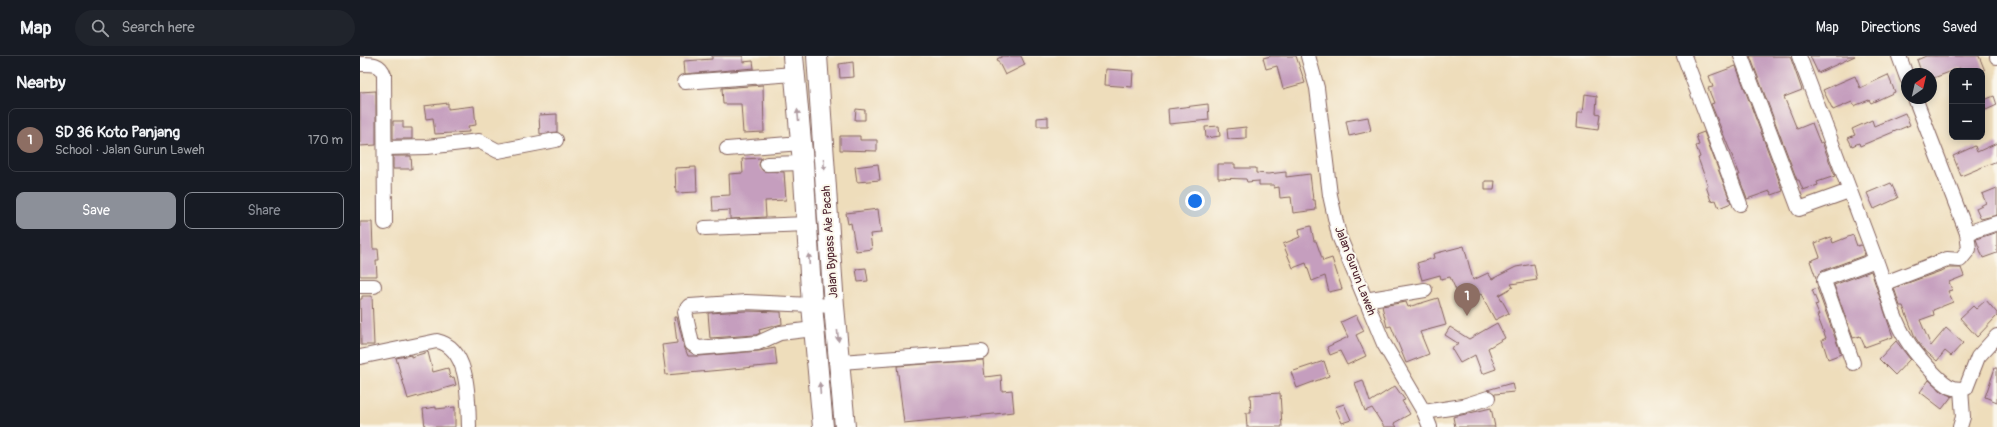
<!DOCTYPE html>
<html lang="en">
<head>
<meta charset="utf-8">
<style>
  :root { --surface:#171b24; --page:#20242c; --text:#f1f3f6; --muted:#9ea1a6; --line:#363941; --accent:#8c9099 }
  body { margin:0; font-family:Pangolin,sans-serif; background:var(--page); color:var(--text) }
  .controls { position:absolute; right:12px; top:12px; display:grid; overflow:hidden; border-radius:8px; box-shadow:0 2px 10px #0003 }
  .controls button { width:36px; height:36px; display:grid; place-items:center; padding:0; border:0; border-bottom:1px solid var(--line); background:var(--surface); color:var(--text); font:20px sans-serif }
  .compass { position:absolute; left:1541px; top:12px; width:36px; height:36px; border-radius:50%; background:var(--surface); box-shadow:0 2px 10px #0003; rotate:34deg }
  .you { position:absolute; left:835px; top:145px; width:14px; height:14px; margin:-10px; border:3px solid #fff; border-radius:50%; background:#1a73e8; box-shadow:0 0 0 6px #1a73e833 }
  .badge { display:grid; place-items:center; width:26px; height:26px; border-radius:50%; background:var(--accent); color:#fff; font-size:13px; font-weight:700 }
  .pin { position:absolute; translate:-50% -33px; filter:drop-shadow(0 1px 2px #0008) }
  .pin::after { content:''; position:absolute; top:21px; width:14px; height:12px; background:inherit; clip-path:polygon(0 0,100% 0,50% 100%) }
  .list { margin:0; padding:0; list-style:none }
  h2 { display:flex; justify-content:space-between; align-items:center; height:52px; margin:0; padding:0 16px; font-size:17px }
  h2 small { font-size:13px; font-weight:400; color:var(--muted) }
  .list li { display:grid; grid-template-columns:26px 1fr auto; gap:12px; align-items:center; box-sizing:border-box; height:64px; margin:0 8px 8px; padding:0 8px; border:1px solid var(--line); border-radius:8px }
  .list b { display:block; font-size:15px; white-space:nowrap }
  .list p { margin:0; font-size:13px; white-space:nowrap; color:var(--muted) }
  .list em { font-size:13px; font-style:normal; color:var(--muted) }
  .actions { display:flex; gap:8px; padding:12px 16px }
  .actions a { flex:1; padding:9px 0; border:1px solid var(--accent); border-radius:8px; text-align:center; font-size:14px; color:var(--accent) }
  .actions .main { background:var(--accent); color:#fff }
  .icon { flex:none; width:22px; height:22px; fill:none; stroke:currentColor; stroke-width:2; stroke-linecap:round; stroke-linejoin:round }
  .map { position:relative; flex:none; width:1637px; height:371px; overflow:hidden }
  header { display:flex; align-items:center; gap:24px; box-sizing:border-box; height:56px; padding:0 20px; background:var(--surface); border-bottom:1px solid var(--line) }
  header strong { font-size:19px }
  nav { display:flex; gap:22px; margin-inline-start:auto; font-size:14px }
  .search { width:280px; height:36px; background:var(--page); display:flex; align-items:center; gap:10px; box-sizing:border-box; padding:0 14px; border-radius:22px; color:var(--muted); font-size:15px }
  main { display:flex }
  aside { flex:1; background:var(--surface) }
  .map>svg:first-child { display:block }
</style>
</head>
<body>
<header>
<strong>Map</strong>
<div class="search"><svg class="icon" aria-label="search" viewBox="0 0 24 24"><circle cx="10" cy="10" r="6"/><path d="M15 15l6 6"/></svg>Search here</div>
<nav><a>Map</a><a>Directions</a><a>Saved</a></nav>
</header>
<main>
<aside>
<h2>Nearby<small></small></h2>
<ul class="list">
<li><span class="badge" style="background:#8d6e63">1</span><div><b>SD 36 Koto Panjang</b><p>School · Jalan Gurun Laweh</p></div><em>170 m</em></li>
</ul>
<div class="actions"><a class="main">Save</a><a>Share</a></div>
</aside>
<div class="map">
<svg width="1637" height="371" viewBox="0 0 1637 371">
  <rect width="100%" height="100%" fill="#fbf7ec"/>
  <filter id="ink" filterUnits="userSpaceOnUse"><feTurbulence type="fractalNoise" baseFrequency=".025" numOctaves="2"/><feDisplacementMap in="SourceGraphic" scale="8" xChannelSelector="R" yChannelSelector="G"/><feConvolveMatrix kernelMatrix="1 2 1 2 8 2 1 2 1" color-interpolation-filters="sRGB"/></filter>
  <filter id="wash" filterUnits="userSpaceOnUse"><feTurbulence type="fractalNoise" baseFrequency=".012" numOctaves="4" result="noise"/><feDisplacementMap in="SourceGraphic" scale="16" xChannelSelector="R" yChannelSelector="G"/><feGaussianBlur stdDeviation="0.9" result="paint"/><feColorMatrix in="noise" values="0 0 0 0 0 0 0 0 0 0 0 0 0 0 0 0 0 1.4 0 .05"/><feComposite in="paint" operator="in"/></filter>
  <g filter="url(#wash)">
    <rect width="100%" height="100%" fill="#edb"/>
    <g id="blocks">
      <g fill="#c59ebe">
        <path d="M352 0H383V6L393 5 394 12 325 18 324 5 352 3Z"/>
        <path d="M643 0H661L665 9 645 19 637 3Z"/>
        <path d="M911 0H936L945 27 923 33 917 10 906 13 903 2Z"/>
        <path d="M1390 0H1430L1442 34 1424 41 1437 73 1452 67 1460 87 1462 86 1475 120 1457 126 1458 129 1443 134 1439 124H1437Z"/>
        <path d="M1450 0H1495L1458 17Z"/>
        <path d="M1566 0H1619L1625 15H1601L1600 12 1571 23V18H1562L1557 4Z"/>
        <path d="M493 6 494 21 480 22 479 8Z"/>
        <path d="M1376 10 1423 135 1412 139 1410 135 1387 143 1378 119H1380L1351 48 1354 47 1348 32 1353 31 1349 20Z"/>
        <path d="M746 13 773 15 772 31 745 29Z"/>
        <path d="M1528 19 1535 36 1511 47 1509 44 1494 50 1492 46 1473 54 1463 34 1495 20 1500 32Z"/>
        <path d="M403 29 404 76 383 77 381 48H363L362 32Z"/>
        <path d="M16 35V89L0 90V36Z"/>
        <path d="M1225 38 1237 40 1236 57 1240 58 1238 74 1217 71 1218 56H1223Z"/>
        <path d="M1634 40 1637 49 1626 54 1622 45Z"/>
        <path d="M88 47V53L114 50 116 69 108 70 109 76 75 78 73 62 66 63 64 50Z"/>
        <path d="M848 48 849 64 809 68 808 53Z"/>
        <path d="M496 53 505 54V64H495Z"/>
        <path d="M1545 57 1550 69 1500 90 1499 87 1492 90 1488 82 1495 79 1492 73 1512 64 1514 70Z"/>
        <path d="M197 58V76L180 78 179 59Z"/>
        <path d="M688 61V70H677V62Z"/>
        <path d="M1008 61 1011 75 989 80 986 65Z"/>
        <path d="M33 65H43V72H52V83H33Z"/>
        <path d="M859 70 860 80 846 82 845 71Z"/>
        <path d="M886 71V82L868 83 867 73Z"/>
        <path d="M1344 76 1371 147 1359 152 1356 144 1351 145 1346 130H1348L1338 102 1340 101 1336 90 1339 89 1336 79Z"/>
        <path d="M480 80H500V84H517V95L480 94Z"/>
        <path d="M1637 87V105L1601 120 1593 100 1615 90 1617 96Z"/>
        <path d="M33 100H51L52 113H33Z"/>
        <path d="M401 102 399 109 403 115 424 116 426 144 405 145 406 161 370 163V154L353 155 352 140 370 139 369 118 383 117 382 103Z"/>
        <path d="M518 108 520 124 497 126 495 111Z"/>
        <path d="M858 108H875V112H896V117L908 118 926 116V121L950 118 953 144H955L956 154 933 157 931 141 920 142 919 131 914 132V129H899V125L887 126 886 123 858 122Z"/>
        <path d="M336 111 337 136 316 137 315 112Z"/>
        <path d="M1125 125H1135L1134 134H1125Z"/>
        <path d="M1531 127 1538 142 1514 153 1507 137Z"/>
        <path d="M1637 132V159L1621 163 1616 152 1626 147 1622 138Z"/>
        <path d="M518 153 521 177 510 178 512 193 496 195 491 167 488 168 486 157Z"/>
        <path d="M0 166H12L13 193H18L19 204H16L17 220H0Z"/>
        <path d="M951 170 954 185H956L963 205 972 202 982 233 969 236 965 220 952 225 946 207 933 212 923 188 940 181 939 173Z"/>
        <path d="M1637 176V197L1623 202 1616 183Z"/>
        <path d="M1493 179 1497 190 1501 189 1505 199 1462 215 1456 222 1450 205 1460 201 1455 187 1471 181 1473 187Z"/>
        <path d="M1104 190 1113 224 1128 217 1132 223 1156 211 1174 208 1177 224 1151 228 1153 231 1139 239 1149 257 1135 264 1121 238 1102 247 1090 221 1081 223 1080 219 1062 224 1057 207 1074 202 1073 198Z"/>
        <path d="M506 212 508 225 498 226 496 213Z"/>
        <path d="M1589 212H1601L1604 220 1589 226 1592 234 1588 235 1593 246 1573 254 1574 259 1560 264 1571 290 1586 272 1603 287 1591 300 1585 295 1577 305 1563 293 1555 281 1543 250H1540L1534 232Z"/>
        <path d="M1511 215 1533 281 1505 291 1500 280 1493 282 1474 229Z"/>
        <path d="M1457 232 1481 298 1468 303 1462 284 1466 282 1457 259H1459L1455 249 1458 248 1452 234Z"/>
        <path d="M2 240H12L14 289H1L0 243H2Z"/>
        <path d="M1078 242 1086 269 1060 276 1069 298 1046 307 1031 270 1027 271 1022 250 1046 246 1048 251Z"/>
        <path d="M1626 244 1637 257V260L1617 281 1600 262 1613 250 1616 253Z"/>
        <path d="M386 255 421 256 422 268 399 274 400 277 396 279 350 282 348 257Z"/>
        <path d="M996 259 1004 275 996 279 1006 300 987 309 980 295 970 299 967 291 988 281 981 266Z"/>
        <path d="M314 261H317L324 290 328 300H339L399 295 415 292 417 309 306 319 302 289 317 287Z"/>
        <path d="M1137 267 1145 282 1128 292 1136 313 1122 318 1115 299 1100 307 1091 292 1099 288 1085 279 1090 271 1109 283Z"/>
        <path d="M1536 285 1550 303 1535 319 1519 303Z"/>
        <path d="M68 296 73 316 88 312 90 322 94 321 96 329 48 343 36 302 51 299V301Z"/>
        <path d="M623 304 625 321 641 319 642 335 652 334 654 356 544 367 537 310Z"/>
        <path d="M964 305 969 320 937 332 931 316Z"/>
        <path d="M1635 312H1637V346L1625 341Z"/>
        <path d="M1003 324 1010 346 1035 330 1045 344 1042 345 1050 358 1034 367 1037 371H1024L1012 352 1005 355 995 327Z"/>
        <path d="M1569 324 1581 335 1592 340 1582 353 1560 336Z"/>
        <path d="M1152 327 1154 336 1135 338 1127 334Z"/>
        <path d="M920 337 922 371H887L886 357H891L890 339Z"/>
        <path d="M984 348 991 364 982 367 975 351Z"/>
        <path d="M76 351V353L95 351V371H65L63 353Z"/>
        <path d="M1131 352 1135 371H1095L1093 361Z"/>
      </g>
    </g>
  </g>
  <g filter="url(#ink)">
    <use href="#blocks" fill-opacity="0" stroke="#83625d" stroke-width="1"/>
    <g fill="none" stroke-linecap="round" stroke-linejoin="round">
      <g stroke="#83625d" stroke-width="16">
        <g id="minor">
          <path d="M948 0 957 32 970 139 979 180 1024 288 1064 356 1070 371"/>
          <path d="M1324 0 1380 148"/>
          <path d="M1381 0 1439 153 1489 135"/>
          <path d="M1439 0C1464 68 1490 136 1516 204 1526 229 1531 260 1546 283 1553 295 1579 326 1591 331 1595 333 1601 333 1606 332L1618 301 1637 280"/>
          <path d="M1539 0 1547 22"/>
          <path d="M1637 0V1"/>
          <path d="M0 8C11 8 20 7 24 19L25 167"/>
          <path d="M325 26 434 18"/>
          <path d="M25 92 67 91 119 85 138 95 196 84"/>
          <path d="M367 93 441 87"/>
          <path d="M407 108 443 107"/>
          <path d="M345 172 447 168"/>
          <path d="M1607 177 1637 167"/>
          <path d="M1525 227 1587 203 1600 204 1609 193 1607 177 1555 42"/>
          <path d="M0 230H14"/>
          <path d="M1005 244 1065 234"/>
          <path d="M454 273 420 277 398 287 338 292 332 288 325 256 330 250 386 246 474 250"/>
          <path d="M0 301 77 285C110 292 108 344 109 371"/>
          <path d="M480 306 622 296"/>
          <path d="M1493 307 1464 225 1465 223 1516 204"/>
          <path d="M1064 356 1103 350 1128 342"/>
          <path d="M1600 371 1603 361 1601 333"/>
        </g>
      </g>
      <g stroke="#83625d" stroke-width="22">
        <g id="highway">
          <path d="M433 0 443 107 452 249 463 371"/>
          <path d="M457 0 474 250 485 371"/>
        </g>
      </g>
      <use href="#minor" stroke="#fff" stroke-width="14"/>
      <use href="#highway" stroke="#fff" stroke-width="20"/>
    </g>
    <defs><path id="oneway-solid" d="M-6-.8H1V-3.2L6.5 0L1 3.2V.8H-6Z"/></defs>
    <g fill="#ae9aa0">
      <use href="#oneway-solid" transform="translate(438 59) rotate(-96)"/>
      <use href="#oneway-solid" transform="translate(464 109) rotate(86)"/>
      <use href="#oneway-solid" transform="translate(449 203) rotate(-93)"/>
      <use href="#oneway-solid" transform="translate(478 280) rotate(84)"/>
      <use href="#oneway-solid" transform="translate(460 332) rotate(-94)"/>
    </g>
  </g>
  <g text-anchor="middle" dominant-baseline="central" stroke-width="4" stroke-linejoin="round" paint-order="stroke">
    <g font-size="12" fill="#4a1f2b" stroke="#fbf7ec">
      <text transform="translate(470 186) rotate(-94)">Jalan Bypass Aie Pacah</text>
      <text transform="translate(995 215) rotate(69)">Jalan Gurun Laweh</text>
    </g>
  </g>
</svg>
<div class="controls">
<button>+</button>
<button>−</button>
</div>
<svg class="compass" viewBox="-18 -18 36 36"><path d="M0-13l5 13h-10z" fill="#e53935"/><path d="M0 13l5-13h-10z" fill="#9ea1a6"/></svg>
<div class="you"></div>
<div class="pin badge" style="left:1107px;top:260px;background:#8d6e63">1</div>
</div>
</main>
</body>
</html>
